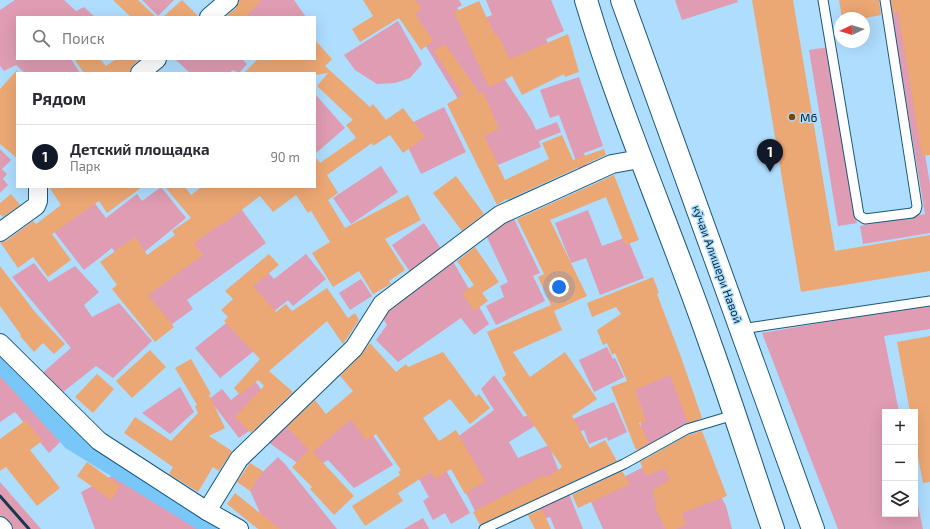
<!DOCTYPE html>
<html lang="ru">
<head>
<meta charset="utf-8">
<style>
  :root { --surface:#fff; --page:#f7f7f7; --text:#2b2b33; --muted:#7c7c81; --line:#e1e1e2; --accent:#111827 }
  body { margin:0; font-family:"Exo 2",sans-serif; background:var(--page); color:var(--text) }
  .controls { position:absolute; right:12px; bottom:12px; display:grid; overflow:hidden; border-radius:0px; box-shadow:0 4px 16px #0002 }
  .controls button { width:36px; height:36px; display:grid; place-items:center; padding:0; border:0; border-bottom:1px solid var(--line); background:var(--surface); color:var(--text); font:20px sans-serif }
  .compass { position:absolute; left:834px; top:12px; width:36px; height:36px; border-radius:50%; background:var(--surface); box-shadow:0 4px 16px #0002; rotate:266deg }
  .you { position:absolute; left:559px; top:287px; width:14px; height:14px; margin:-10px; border:3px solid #fff; border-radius:50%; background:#1a73e8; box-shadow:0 0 0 6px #1a73e833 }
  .badge { display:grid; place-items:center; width:26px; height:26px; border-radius:50%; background:var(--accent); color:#fff; font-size:13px; font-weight:700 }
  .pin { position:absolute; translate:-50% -33px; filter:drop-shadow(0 1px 2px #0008) }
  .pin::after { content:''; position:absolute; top:21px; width:14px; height:12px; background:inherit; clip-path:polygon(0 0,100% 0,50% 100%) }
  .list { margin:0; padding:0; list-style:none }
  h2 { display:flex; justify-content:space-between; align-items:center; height:52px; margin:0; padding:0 16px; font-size:17px }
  h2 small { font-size:13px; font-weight:400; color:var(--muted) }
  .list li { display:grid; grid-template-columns:26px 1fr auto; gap:12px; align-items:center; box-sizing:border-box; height:64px; padding:0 16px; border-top:1px solid var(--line) }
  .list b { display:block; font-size:15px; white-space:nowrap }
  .list p { margin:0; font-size:13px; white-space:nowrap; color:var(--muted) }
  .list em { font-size:13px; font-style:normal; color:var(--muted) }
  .icon { flex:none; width:22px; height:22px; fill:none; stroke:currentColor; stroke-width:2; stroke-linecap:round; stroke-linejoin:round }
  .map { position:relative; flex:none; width:930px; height:529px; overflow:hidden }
  .search { position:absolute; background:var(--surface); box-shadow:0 4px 16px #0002; left:16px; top:16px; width:300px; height:44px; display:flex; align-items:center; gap:10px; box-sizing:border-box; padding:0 14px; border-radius:0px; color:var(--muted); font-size:15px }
  .panel { position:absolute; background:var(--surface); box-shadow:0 4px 16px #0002; left:16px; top:72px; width:300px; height:116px; border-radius:0px }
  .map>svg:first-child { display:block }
</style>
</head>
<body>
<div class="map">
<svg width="930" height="529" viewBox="0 0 930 529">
  <rect width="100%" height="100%" fill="#afddfd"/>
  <g fill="#df9cb2">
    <path d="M15 0H64L76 11 84 7 95 17H17V59H71L80 73H25L16 65 4 71 0 66V10Z"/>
    <path d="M142 0H174L158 16Z"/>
    <path d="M243 0H294L306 17H244L236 5Z"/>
    <path d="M398 0H459L462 5 457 8 531 119 536 130 557 122 561 132 539 141 541 147 498 165Z"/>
    <path d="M486 0H551L564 31 546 39 552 52 507 71 485 18 492 15Z"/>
    <path d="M675 0H737L738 2 682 20Z"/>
    <path d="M889 0H899L930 184V233L863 244 860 226 925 214Z"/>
    <path d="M398 21 422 64 410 78 395 83 377 84 355 70 344 55Z"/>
    <path d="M829 47 857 223 838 226 809 50Z"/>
    <path d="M175 59H242L247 64 239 73 233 70 229 73H190Z"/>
    <path d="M579 77 603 146 584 153 588 166 579 169 559 115 550 118 540 90Z"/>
    <path d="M315 94 345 128 315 154Z"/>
    <path d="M444 107 466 152 421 174 399 129Z"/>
    <path d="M0 149 11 160 2 169 7 174 3 179 8 185 0 193Z"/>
    <path d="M381 166 398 192 351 224 333 198Z"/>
    <path d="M161 187 186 218 126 267 112 248 84 270 48 224 87 193 106 218 137 194 142 201Z"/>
    <path d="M239 206 266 243 187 300 193 309 157 335 131 299 179 250Z"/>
    <path d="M588 210 602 246 627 237 644 278 600 295 586 258 571 263 555 223Z"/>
    <path d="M514 219 540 273 533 276 545 301 496 325 486 306 504 297 500 286 508 282 485 233Z"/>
    <path d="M424 223 445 255 399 286 396 282 410 272 392 245Z"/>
    <path d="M306 254 326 279 293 306 288 300 262 321 238 292 266 270 274 279Z"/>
    <path d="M450 256 489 324 474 335 461 318 398 362 376 340 387 325 381 315Z"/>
    <path d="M34 263 49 282 75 266 99 292 84 305 92 317 119 303 152 341 113 378 96 366 58 396 39 376 71 348 12 277Z"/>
    <path d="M361 279 372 296 350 310 339 293Z"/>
    <path d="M930 304V329L884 336 899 412H885V514H915V491L923 529H838L762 333Z"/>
    <path d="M661 315 698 421 638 452 642 410 626 366Z"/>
    <path d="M230 320 254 351 220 378 195 348Z"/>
    <path d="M607 347 613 359 615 358 624 377 594 392 579 360Z"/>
    <path d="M0 371 64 438 49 453 15 412 0 422Z"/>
    <path d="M494 375 524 417 538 410 544 420 509 442 518 458 549 445 565 488 480 521 465 491 452 441 494 410 481 389Z"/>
    <path d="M255 381 265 395 259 424 239 438 209 399 222 389 231 400Z"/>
    <path d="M180 387 194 412 170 434 142 413Z"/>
    <path d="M614 402 627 432 608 441 607 437 589 444 584 430 574 434 568 421Z"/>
    <path d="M353 406 393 465 354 488 328 460 310 472 268 442 286 419 316 408 328 424Z"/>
    <path d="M693 442 726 506 732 529H603L588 495Z"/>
    <path d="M278 457 285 464 337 529H273L264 522 248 486Z"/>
    <path d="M443 465 470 513 451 524 445 513 433 520 423 501 429 497 419 479Z"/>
    <path d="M114 475 196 522 206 529H95L81 492Z"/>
    <path d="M0 482 41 529H12L0 515Z"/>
    <path d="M569 494 583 529H555L550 517 543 519 538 507Z"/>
    <path d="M423 518 429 529H404Z"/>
  </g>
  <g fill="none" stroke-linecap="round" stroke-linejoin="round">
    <path stroke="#79c7f9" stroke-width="19" d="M0 362 72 441 215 529"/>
  </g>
  <g fill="#eca874">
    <path d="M113 0H138L156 17H131Z"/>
    <path d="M182 0 199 17H163Z"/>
    <path d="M239 0H261L246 17H225L236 8Z"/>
    <path d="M363 0H415L422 9 415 14 433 41 421 50 399 18 360 42 352 29 373 16Z"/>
    <path d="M752 0H793L835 251 930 235V271L801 292Z"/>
    <path d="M839 0H879L881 15 865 18H842Z"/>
    <path d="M891 0H930V155L922 156 898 12 893 13Z"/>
    <path d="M479 1 495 35 497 34 510 59 568 34 579 72 565 77 564 74 522 95 512 76 489 87 454 12Z"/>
    <path d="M315 40 332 59 325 66 370 107 373 104 386 120 403 108 425 137 403 153 390 135 373 146 372 143 327 175 338 193 328 200 345 228 408 195 421 220 385 239 405 270 389 281 391 284 373 294 359 271 333 287 312 253 330 242 311 211 308 213 296 195 273 212 260 196 222 225 221 224 194 243 203 255 148 295 174 327 155 342 112 289 117 285 100 262 135 237 147 255 175 235 172 231 191 218 165 187H185L191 195 201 187H315V156L320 163 356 138 346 125 353 120 317 86 328 73 315 75V73H244L258 59H315Z"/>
    <path d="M445 44 480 94 483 92 499 129 484 136 505 180 549 159 542 143 562 135 573 160 604 149 606 155 507 200 506 199 497 205 447 104 463 95 434 51Z"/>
    <path d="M74 59H100L106 66 116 59H140L133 65 130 73H84Z"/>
    <path d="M17 70V158L0 144V89Z"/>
    <path d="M614 175 639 240 625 245 606 197 550 220 587 296 554 311 562 330 513 352 530 377 565 352 597 399 572 416 590 448 605 440 617 461 480 525 473 512 542 476 548 477 562 467 502 378 506 375 487 332 551 305 538 277 544 274 517 219Z"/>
    <path d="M456 176 484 214 462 231 433 193Z"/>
    <path d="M49 187H142L107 213 99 201 52 234 71 260 48 277 33 257 18 268 0 242 6 241 33 221 36 224 61 205Z"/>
    <path d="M11 194 20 205 3 217 0 214V203Z"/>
    <path d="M475 247 499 282 482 293 488 301 474 311 462 293 474 285 457 261Z"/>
    <path d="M269 254 279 265 253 286 276 312 286 304 292 311 327 288 348 318 355 313 359 320 343 344 327 321 269 371 293 392 251 433 235 417 264 386 258 380 240 395 234 388 260 359 224 321 228 317 221 310 233 299 225 291Z"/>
    <path d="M0 266 35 312 65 344 54 354 43 343 34 352 20 336 21 335 0 306Z"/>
    <path d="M653 277 659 293 657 294 681 357 702 418 688 423 670 375 635 390 646 421 639 423 649 443 636 450 611 387 627 381 615 353 612 355 607 343 603 345 597 330 621 314 616 307 592 317 587 303Z"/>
    <path d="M930 336V482L923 483 915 442V412H910L897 342Z"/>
    <path d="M370 343 396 372 406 364 408 367 443 352 476 397 479 394 490 408 470 424 450 399 423 418 439 441 456 430 485 481 465 494 451 469 435 479 431 472 398 493 403 501 365 526 352 506 400 475 398 472 401 470 376 434 366 441 351 419 313 452 354 496 334 515 310 489 312 487 292 467 309 450 287 427 315 400 326 414 353 391 340 376 361 355Z"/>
    <path d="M150 350 166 367 132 398 116 381Z"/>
    <path d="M191 359 211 394 209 395 225 428 209 436 232 451 219 471 213 467 198 492 169 474 173 467 124 433 135 417 171 441 198 413 195 406 197 405 175 368Z"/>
    <path d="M97 374 114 389 93 413 75 397Z"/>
    <path d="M26 420 42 441 30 450 60 488 37 506 6 467 0 471V439Z"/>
    <path d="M702 431 727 496 682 513 686 525 676 529H666L654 506 657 505 652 491 670 479 664 468 646 476 640 462 688 435Z"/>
    <path d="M87 462 120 486 111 500 77 476Z"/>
    <path d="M250 463 263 471 250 491 237 482Z"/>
    <path d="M622 471 630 484 578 508 572 495Z"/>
    <path d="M235 493 280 529H258L227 504Z"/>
    <path d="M542 509 551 529H535L528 515Z"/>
  </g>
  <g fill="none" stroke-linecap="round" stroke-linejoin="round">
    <g stroke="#17597d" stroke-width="11">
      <g id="lane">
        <path d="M823 0 859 215 865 219 912 213 916 210 917 206 885 0"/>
        <path d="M741 329 930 301"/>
        <path d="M484 529 624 464 687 429 734 415"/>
      </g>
    </g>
    <g stroke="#17597d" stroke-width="20">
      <g id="street">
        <path d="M209 17 229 0"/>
        <path d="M140 73 157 59"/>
        <path d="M0 232 36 206 38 201V187"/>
        <path d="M0 343 99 441 207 511 239 529"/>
        <path d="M207 511 239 459 354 348 382 304 500 215 612 164 640 159"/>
        <path d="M0 526 3 529"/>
      </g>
    </g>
    <g stroke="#17597d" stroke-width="24">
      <g id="secondary">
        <path d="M586 0C621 118 671 230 711 346 733 407 752 468 773 529"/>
        <path d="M622 0 813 529"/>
      </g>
    </g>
    <use href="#lane" stroke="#fff" stroke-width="9"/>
    <use href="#street" stroke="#fff" stroke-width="18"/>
    <use href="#secondary" stroke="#fff" stroke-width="22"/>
    <path stroke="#153a4f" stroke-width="3" d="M0 496 29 529"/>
  </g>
  <circle fill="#804300" stroke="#afddfd" stroke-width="1.5" cx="792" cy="117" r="4"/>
  <g text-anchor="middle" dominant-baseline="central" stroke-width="3" stroke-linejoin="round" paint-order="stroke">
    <g font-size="12" fill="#03273b" stroke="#afddfd" text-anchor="start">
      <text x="800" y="117">М6</text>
    </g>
    <g font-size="12" fill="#03273b" stroke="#afddfd">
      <text transform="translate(718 264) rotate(70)">кӯчаи Алишери Навоӣ</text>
    </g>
  </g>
</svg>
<div class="controls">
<button>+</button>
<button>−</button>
<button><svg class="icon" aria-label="layers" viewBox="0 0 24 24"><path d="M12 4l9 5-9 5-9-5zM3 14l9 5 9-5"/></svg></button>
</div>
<svg class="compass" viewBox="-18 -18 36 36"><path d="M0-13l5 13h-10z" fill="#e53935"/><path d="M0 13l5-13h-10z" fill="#7c7c81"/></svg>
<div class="you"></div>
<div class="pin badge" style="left:770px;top:172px">1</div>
<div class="search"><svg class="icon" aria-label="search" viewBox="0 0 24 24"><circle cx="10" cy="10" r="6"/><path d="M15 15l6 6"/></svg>Поиск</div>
<section class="panel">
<h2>Рядом<small></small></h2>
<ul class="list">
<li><span class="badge">1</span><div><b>Детский площадка</b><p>Парк</p></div><em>90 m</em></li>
</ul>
</section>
</div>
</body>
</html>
